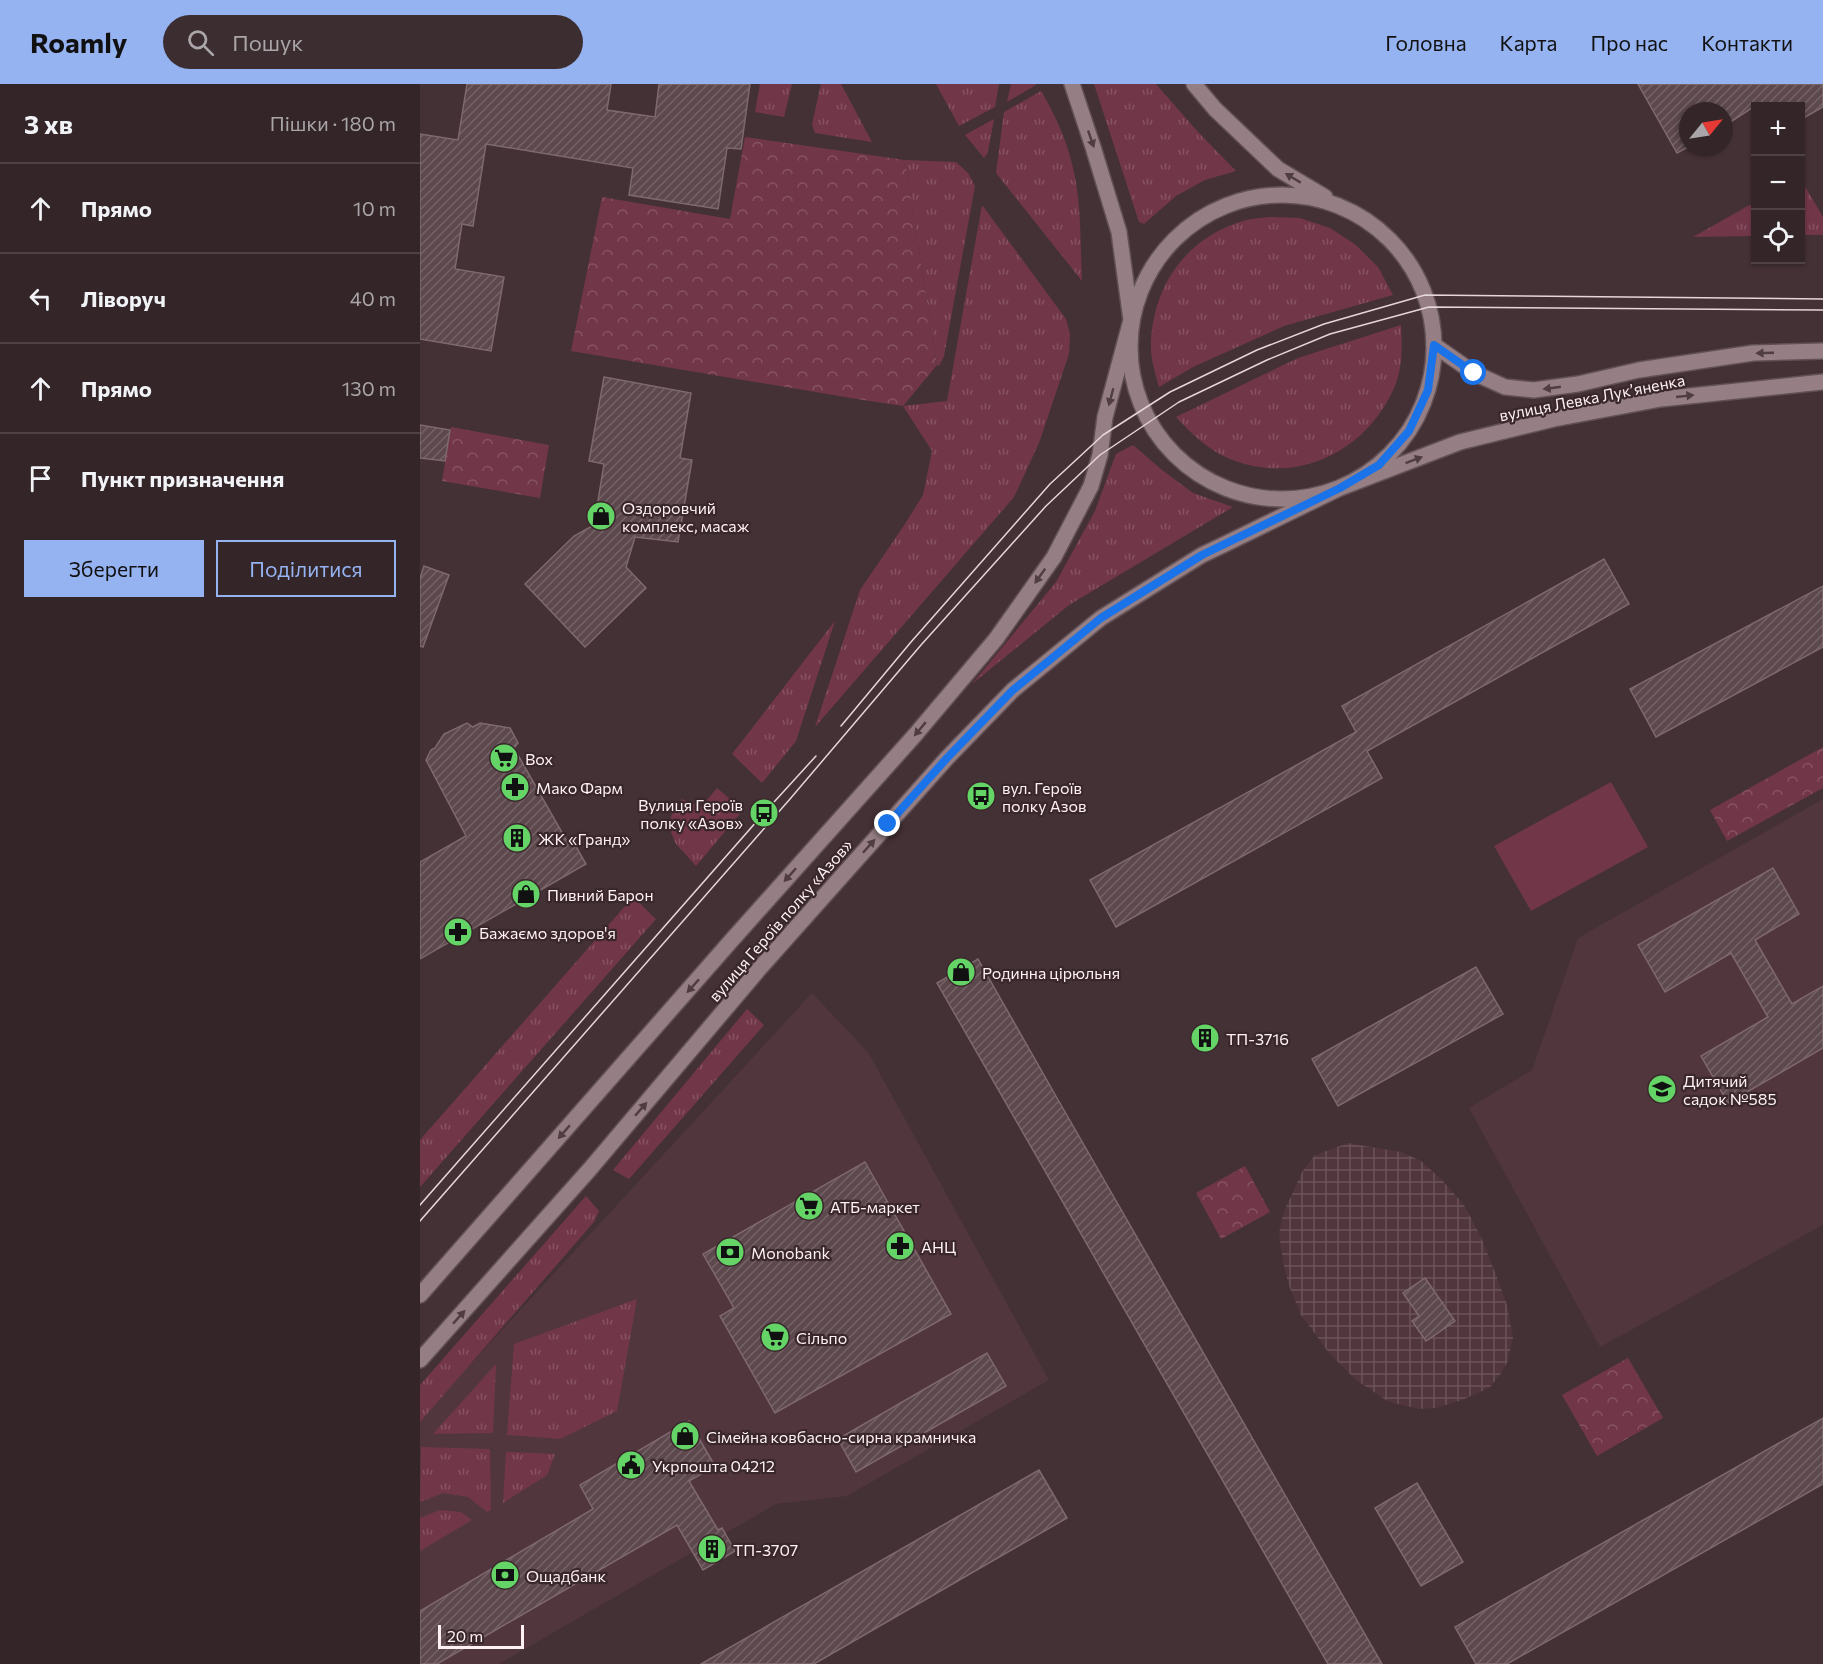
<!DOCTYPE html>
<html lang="uk">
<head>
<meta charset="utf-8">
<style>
  :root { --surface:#332528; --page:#3b2d30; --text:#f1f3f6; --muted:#a9a5a8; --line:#4e4245; --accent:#95b2f1 }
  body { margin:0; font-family:Commissioner,sans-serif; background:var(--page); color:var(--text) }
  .controls { position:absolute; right:18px; top:18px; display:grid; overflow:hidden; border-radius:0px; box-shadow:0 2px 4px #0004 }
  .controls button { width:54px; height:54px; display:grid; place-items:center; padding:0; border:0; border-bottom:2px solid var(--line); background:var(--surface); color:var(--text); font:30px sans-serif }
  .compass { position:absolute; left:1259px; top:18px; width:54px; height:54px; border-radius:50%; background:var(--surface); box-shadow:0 2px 4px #0004; rotate:60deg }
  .scale { position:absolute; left:18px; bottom:15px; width:86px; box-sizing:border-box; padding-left:6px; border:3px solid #fef0f3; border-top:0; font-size:16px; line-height:21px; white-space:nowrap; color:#fef0f3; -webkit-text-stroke:4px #39272b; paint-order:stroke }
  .stop { position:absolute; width:18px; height:18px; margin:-14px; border:4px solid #1a73e8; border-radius:50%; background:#fff }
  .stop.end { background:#1a73e8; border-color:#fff; box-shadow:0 2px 6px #0008 }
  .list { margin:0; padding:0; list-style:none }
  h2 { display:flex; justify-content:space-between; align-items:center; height:78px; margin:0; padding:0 24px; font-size:26px }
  h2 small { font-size:20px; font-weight:400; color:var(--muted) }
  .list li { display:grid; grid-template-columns:39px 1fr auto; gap:18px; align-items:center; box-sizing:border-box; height:90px; padding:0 24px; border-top:2px solid var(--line) }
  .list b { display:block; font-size:22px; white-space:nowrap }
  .list em { font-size:20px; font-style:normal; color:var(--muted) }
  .actions { display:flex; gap:12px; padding:18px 24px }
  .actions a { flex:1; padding:14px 0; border:2px solid var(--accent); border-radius:0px; text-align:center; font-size:21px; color:var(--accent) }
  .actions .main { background:var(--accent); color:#111 }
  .icon { flex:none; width:33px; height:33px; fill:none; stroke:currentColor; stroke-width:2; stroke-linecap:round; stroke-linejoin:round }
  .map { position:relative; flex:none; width:1403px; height:1580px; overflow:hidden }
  header { display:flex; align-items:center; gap:36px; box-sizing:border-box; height:84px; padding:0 30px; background:var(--accent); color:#111 }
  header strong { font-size:28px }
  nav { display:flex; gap:33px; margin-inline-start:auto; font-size:21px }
  .search { width:420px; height:54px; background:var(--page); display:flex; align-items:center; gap:15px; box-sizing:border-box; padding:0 21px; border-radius:33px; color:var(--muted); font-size:22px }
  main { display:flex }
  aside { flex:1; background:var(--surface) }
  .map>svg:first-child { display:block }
</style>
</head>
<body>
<header>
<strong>Roamly</strong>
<div class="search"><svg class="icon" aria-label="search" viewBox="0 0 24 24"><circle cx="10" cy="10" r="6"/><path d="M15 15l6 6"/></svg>Пошук</div>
<nav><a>Головна</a><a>Карта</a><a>Про нас</a><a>Контакти</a></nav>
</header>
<main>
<aside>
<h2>3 хв<small>Пішки · 180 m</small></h2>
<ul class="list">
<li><svg class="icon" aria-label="ahead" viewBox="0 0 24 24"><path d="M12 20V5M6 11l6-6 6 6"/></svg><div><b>Прямо</b></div><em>10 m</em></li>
<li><svg class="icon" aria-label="left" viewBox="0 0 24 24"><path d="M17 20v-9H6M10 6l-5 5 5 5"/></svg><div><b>Ліворуч</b></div><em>40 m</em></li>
<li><svg class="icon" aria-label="ahead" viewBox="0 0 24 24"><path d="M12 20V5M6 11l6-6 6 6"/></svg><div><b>Прямо</b></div><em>130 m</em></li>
<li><svg class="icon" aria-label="arrive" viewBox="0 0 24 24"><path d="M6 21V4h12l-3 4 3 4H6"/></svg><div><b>Пункт призначення</b></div></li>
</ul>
<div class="actions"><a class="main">Зберегти</a><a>Поділитися</a></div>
</aside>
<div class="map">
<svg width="1403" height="1580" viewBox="0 0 1403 1580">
  <defs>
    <pattern id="industrial-grid" width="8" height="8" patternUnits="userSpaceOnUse" patternTransform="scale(1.5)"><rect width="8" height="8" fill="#51363d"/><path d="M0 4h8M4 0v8" fill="none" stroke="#6b535a"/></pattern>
    <pattern id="grass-tufts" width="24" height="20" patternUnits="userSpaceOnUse" patternTransform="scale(1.5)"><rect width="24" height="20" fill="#723649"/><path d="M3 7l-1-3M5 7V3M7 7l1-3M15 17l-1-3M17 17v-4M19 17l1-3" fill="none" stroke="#875364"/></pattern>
    <pattern id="forest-crowns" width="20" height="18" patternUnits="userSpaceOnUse" patternTransform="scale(1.5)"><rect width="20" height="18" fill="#723649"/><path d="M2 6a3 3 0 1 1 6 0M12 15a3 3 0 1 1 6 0" fill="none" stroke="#875364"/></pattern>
    <pattern id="building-hatch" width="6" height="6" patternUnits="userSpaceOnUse" patternTransform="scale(1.5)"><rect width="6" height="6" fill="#5c484d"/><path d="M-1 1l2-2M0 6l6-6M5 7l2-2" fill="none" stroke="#746367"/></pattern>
  </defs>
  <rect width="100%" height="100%" fill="#443135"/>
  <g fill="#51363d">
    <path d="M1403 715V1141L1180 1263 1049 1024 1112 986 1158 854Z"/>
    <path d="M392 909 448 968 629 1296 427 1412 356 1420 79 1580H0V1335Z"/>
  </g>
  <path fill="url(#industrial-grid)" d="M928 1059 981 1068 1001 1077 1022 1096 1044 1121 1061 1153 1076 1191 1087 1221 1093 1253 1088 1277 1080 1291 1069 1304 1042 1316 1016 1324 999 1325 969 1318 936 1296 909 1269 881 1231 869 1202 863 1178 859 1150 863 1130 882 1088 895 1071Z"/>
  <g fill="url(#grass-tufts)">
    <path d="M340 0H372L364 33 335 28Z"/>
    <path d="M401 0H421L452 58 395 49 392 40Z"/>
    <path d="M516 0H579L575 23 539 42Z"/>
    <path d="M591 0H616V1L587 18Z"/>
    <path d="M674 0H736L778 48 816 87 785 96 756 112 724 140 719 138Z"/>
    <path d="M621 7C634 29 645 52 651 76 662 115 660 157 662 197L576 89 584 28Z"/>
    <path d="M574 35 568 68 564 74 545 51Z"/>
    <path d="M485 76 536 78 548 89 555 102 524 272 519 282 517 281Z"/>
    <path d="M1380 94 1403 133V151H1381Z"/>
    <path d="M1335 118V152L1273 153Z"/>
    <path d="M562 121 646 235 650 250 649 270 619 359 594 413 395 643 440 506 483 443 503 411 512 367 483 322 527 317Z"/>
    <path d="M849 133 880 134 910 144 936 161 958 183 973 211 864 242 773 283 739 303C736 292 732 279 731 267 730 209 761 158 817 139 827 135 839 134 849 133Z"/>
    <path d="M981 241C982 262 983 285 974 304 946 368 876 402 810 375 788 366 772 350 756 333L878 274Z"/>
    <path d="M713 361 742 386 773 409 813 423 649 521 552 600 636 498 675 427 696 370Z"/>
    <path d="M415 537 376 657 342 699 312 670Z"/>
    <path d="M297 704 323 726 276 782 256 760 248 741 253 727 262 715 281 723Z"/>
    <path d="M213 813 236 835 0 1103V1056Z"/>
    <path d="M327 925 344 941 209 1095 193 1086Z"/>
    <path d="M166 1112 179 1127 174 1138 0 1338V1301Z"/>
    <path d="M217 1215 197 1327 140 1355 87 1351 94 1260Z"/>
    <path d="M76 1280 73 1349 13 1350Z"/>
    <path d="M1 1363 70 1365 71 1426 67 1428 48 1413 23 1409 0 1418Z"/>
    <path d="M86 1368 135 1370 127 1391 83 1419Z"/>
    <path d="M20 1426 41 1428 52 1436 0 1467V1434Z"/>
  </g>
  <g fill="url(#forest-crowns)">
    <path d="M325 53 485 76 517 281 483 322 437 315 151 267 182 113 310 135Z"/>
    <path d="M31 343 129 361 120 414 22 397Z"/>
    <path d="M1403 663V704L1307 757 1290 726Z"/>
    <path d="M825 1082 850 1128 801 1155 776 1109Z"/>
    <path d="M1208 1274 1243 1334 1177 1372 1142 1311Z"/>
  </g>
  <path fill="#723649" d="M1191 698 1228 763 1111 827 1074 762Z"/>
  <g fill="url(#building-hatch)" stroke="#7f696e" stroke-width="1.5">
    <path d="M47 0H191L187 26 235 33 239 0H330L321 65 307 64 298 125 209 111 213 84 66 60 53 142 42 140 35 185 84 193 71 267 0 255V50L38 56Z"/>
    <path d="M1218 0H1403V23L1380 36V22H1335L1304 42V27H1268V63L1257 69Z"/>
    <path d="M184 293 271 309 260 374 272 376 258 458 215 453 206 483 226 504 165 563 105 500 154 452 174 441 184 380 169 377Z"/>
    <path d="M0 341 30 346 25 377 0 374Z"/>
    <path d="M1184 475 1209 520 947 667 962 694 696 843 670 796 936 648 922 622Z"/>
    <path d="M4 482 29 491 3 563 0 562V494Z"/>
    <path d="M1403 502V563L1236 653 1210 605Z"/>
    <path d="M47 639 53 643 60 639 90 644 98 659 94 664 148 759 155 761 166 780 0 875V778L46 752 6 676 11 666 15 664 24 650Z"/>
    <path d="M1353 784 1379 830 1335 856 1372 920 1403 902V964L1308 1019 1281 972 1348 933 1311 869 1245 908 1218 861Z"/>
    <path d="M558 875 637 1014 962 1580H908L517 899Z"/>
    <path d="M1056 883 1083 930 918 1022 892 975Z"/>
    <path d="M445 1078 531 1230 355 1329 300 1232 314 1224 283 1170Z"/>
    <path d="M1005 1194 1035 1237 1006 1257 992 1237 999 1232 983 1209Z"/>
    <path d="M567 1269 586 1302 436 1388 418 1355Z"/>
    <path d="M1403 1334V1400L1087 1580H1056L1035 1543Z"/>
    <path d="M269 1337 295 1382 269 1397 298 1446 302 1444 315 1467 283 1486 257 1441 17 1580H0V1527L173 1425 160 1401Z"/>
    <path d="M619 1386 647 1434 593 1465 394 1580H281Z"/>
    <path d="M997 1399 1043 1478 1001 1502 955 1424Z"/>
  </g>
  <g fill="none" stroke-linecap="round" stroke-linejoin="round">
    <g stroke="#615055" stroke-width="18">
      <g id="secondary">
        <path d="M774 0 795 25 858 85 905 113"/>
        <circle cx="862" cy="263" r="152"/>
        <path d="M1014 261 1054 289 1085 303 1114 306 1158 300 1219 286 1333 269 1403 267"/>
        <path d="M0 1211 311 857 495 651 576 555 634 473 671 402 680 371 685 333 711 236 699 148 673 63 652 0"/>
        <path d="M0 1276 170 1085 340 884 527 674 593 606 681 534 782 471 803 461 920 404 1040 358 1134 335 1241 315 1403 298"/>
      </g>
    </g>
    <use href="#secondary" stroke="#967f84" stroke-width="15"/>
    <g stroke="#e5d6d9" stroke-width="1.5">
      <path d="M421 642 491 558 630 400 683 351 750 308 837 266 904 240 1005 211 1403 215"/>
      <path d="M0 1121 344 729 396 672"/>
      <path d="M0 1137 370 715 501 561 626 422 680 371 759 318 847 276 910 250 1009 223 1403 226"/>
    </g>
  </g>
  <defs><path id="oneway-solid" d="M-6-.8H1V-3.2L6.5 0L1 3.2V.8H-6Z" transform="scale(1.5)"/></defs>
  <g fill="#503d41">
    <use href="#oneway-solid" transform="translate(671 55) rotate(71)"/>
    <use href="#oneway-solid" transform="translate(873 94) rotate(-149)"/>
    <use href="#oneway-solid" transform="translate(1345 269) rotate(178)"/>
    <use href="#oneway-solid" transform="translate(1132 304) rotate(172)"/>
    <use href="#oneway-solid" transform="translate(1265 312) rotate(-6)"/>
    <use href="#oneway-solid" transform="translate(691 313) rotate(105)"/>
    <use href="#oneway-solid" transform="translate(994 376) rotate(-21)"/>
    <use href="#oneway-solid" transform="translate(620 492) rotate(125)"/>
    <use href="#oneway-solid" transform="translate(500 645) rotate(130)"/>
    <use href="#oneway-solid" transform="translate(449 762) rotate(-48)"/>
    <use href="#oneway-solid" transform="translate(370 791) rotate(132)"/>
    <use href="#oneway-solid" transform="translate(273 902) rotate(132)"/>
    <use href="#oneway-solid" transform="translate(221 1025) rotate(-49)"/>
    <use href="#oneway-solid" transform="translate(144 1048) rotate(131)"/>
    <use href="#oneway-solid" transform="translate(39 1233) rotate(-48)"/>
  </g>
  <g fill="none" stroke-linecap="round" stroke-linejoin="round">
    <path stroke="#1a73e8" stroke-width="8" d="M468 740 527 674 593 606 681 534 782 471 920 404 959 381 989 347 1008 306 1014 261 1054 289"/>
  </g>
  <defs>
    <g id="shop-disc" transform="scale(1.5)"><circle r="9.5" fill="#65d467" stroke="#39272b"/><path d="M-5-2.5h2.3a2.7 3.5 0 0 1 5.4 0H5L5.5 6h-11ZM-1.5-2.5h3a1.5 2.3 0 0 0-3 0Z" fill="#111"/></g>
    <g id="supermarket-disc" transform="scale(1.5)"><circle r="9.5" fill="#65d467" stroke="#39272b"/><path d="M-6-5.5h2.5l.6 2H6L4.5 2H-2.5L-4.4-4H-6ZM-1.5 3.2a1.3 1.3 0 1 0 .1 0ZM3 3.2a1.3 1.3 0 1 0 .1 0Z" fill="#111"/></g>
    <g id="pharmacy-disc" transform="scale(1.5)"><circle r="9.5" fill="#65d467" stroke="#39272b"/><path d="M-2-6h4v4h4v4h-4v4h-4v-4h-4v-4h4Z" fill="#111"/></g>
    <g id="bus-disc" transform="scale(1.5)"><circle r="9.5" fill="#65d467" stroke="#39272b"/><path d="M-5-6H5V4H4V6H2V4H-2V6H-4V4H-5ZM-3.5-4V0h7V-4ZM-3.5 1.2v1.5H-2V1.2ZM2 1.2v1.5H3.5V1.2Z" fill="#111"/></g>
    <g id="building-disc" transform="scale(1.5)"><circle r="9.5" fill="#65d467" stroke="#39272b"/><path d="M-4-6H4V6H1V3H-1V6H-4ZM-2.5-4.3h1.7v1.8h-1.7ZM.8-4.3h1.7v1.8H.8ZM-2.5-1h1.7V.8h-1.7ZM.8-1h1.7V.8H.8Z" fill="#111"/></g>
    <g id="school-disc" transform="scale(1.5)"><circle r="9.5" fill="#65d467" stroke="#39272b"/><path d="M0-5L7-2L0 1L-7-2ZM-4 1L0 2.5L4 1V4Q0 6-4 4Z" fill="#111"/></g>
    <g id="bank-disc" transform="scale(1.5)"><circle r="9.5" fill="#65d467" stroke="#39272b"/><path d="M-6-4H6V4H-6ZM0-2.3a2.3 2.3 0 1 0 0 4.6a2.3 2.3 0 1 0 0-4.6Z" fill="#111"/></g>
    <g id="civic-disc" transform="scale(1.5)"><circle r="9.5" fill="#65d467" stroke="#39272b"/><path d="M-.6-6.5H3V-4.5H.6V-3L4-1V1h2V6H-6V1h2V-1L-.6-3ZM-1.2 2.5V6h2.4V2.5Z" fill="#111"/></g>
  </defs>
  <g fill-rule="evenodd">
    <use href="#shop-disc" x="181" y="432"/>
    <use href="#supermarket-disc" x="84" y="674"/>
    <use href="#pharmacy-disc" x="95" y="703"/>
    <use href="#bus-disc" x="561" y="712"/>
    <use href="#bus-disc" x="344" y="729"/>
    <use href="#building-disc" x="97" y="754"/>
    <use href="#shop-disc" x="106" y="810"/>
    <use href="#pharmacy-disc" x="38" y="848"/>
    <use href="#shop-disc" x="541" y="888"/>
    <use href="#building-disc" x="785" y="954"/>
    <use href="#school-disc" x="1242" y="1005"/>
    <use href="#supermarket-disc" x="389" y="1122"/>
    <use href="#pharmacy-disc" x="480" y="1162"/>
    <use href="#bank-disc" x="310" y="1168"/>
    <use href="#supermarket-disc" x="355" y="1253"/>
    <use href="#shop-disc" x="265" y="1352"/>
    <use href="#civic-disc" x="211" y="1381"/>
    <use href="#building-disc" x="292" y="1465"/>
    <use href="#bank-disc" x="85" y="1491"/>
  </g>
  <g text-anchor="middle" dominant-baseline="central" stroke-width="4.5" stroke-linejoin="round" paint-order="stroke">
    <g font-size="16" fill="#fef0f3" stroke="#39272b">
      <text transform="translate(1172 313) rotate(-11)">вулиця Левка Лукʼяненка</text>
      <text transform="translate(360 836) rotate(-49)">вулиця Героїв полку «Азов»</text>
    </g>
    <g font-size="16" fill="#fef0f3" stroke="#39272b" text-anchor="start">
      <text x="202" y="423">Оздоровчий<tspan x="202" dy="18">комплекс, масаж</tspan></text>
      <text x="105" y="674">Box</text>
      <text x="116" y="703">Мако Фарм</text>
      <text x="582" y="703">вул. Героїв<tspan x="582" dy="18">полку Азов</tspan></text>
      <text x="323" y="720" text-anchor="end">Вулиця Героїв<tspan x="323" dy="18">полку «Азов»</tspan></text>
      <text x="118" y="754">ЖК «Гранд»</text>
      <text x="127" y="810">Пивний Барон</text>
      <text x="59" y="848">Бажаємо здоров'я</text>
      <text x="562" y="888">Родинна цірюльня</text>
      <text x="806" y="954">ТП-3716</text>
      <text x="1263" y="996">Дитячий<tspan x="1263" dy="18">садок №585</tspan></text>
      <text x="410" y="1122">АТБ-маркет</text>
      <text x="501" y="1162">АНЦ</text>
      <text x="331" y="1168">Monobank</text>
      <text x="376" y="1253">Сільпо</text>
      <text x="286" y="1352">Сімейна ковбасно-сирна крамничка</text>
      <text x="232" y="1381">Укрпошта 04212</text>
      <text x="313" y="1465">ТП-3707</text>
      <text x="106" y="1491">Ощадбанк</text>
    </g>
  </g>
</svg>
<div class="controls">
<button>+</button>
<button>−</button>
<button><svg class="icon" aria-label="locate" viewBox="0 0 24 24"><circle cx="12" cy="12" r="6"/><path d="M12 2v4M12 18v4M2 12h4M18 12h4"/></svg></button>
</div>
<svg class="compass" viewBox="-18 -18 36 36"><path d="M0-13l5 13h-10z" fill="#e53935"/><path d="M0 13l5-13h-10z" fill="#a9a5a8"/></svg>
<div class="scale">20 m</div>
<div class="stop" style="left:1054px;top:289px"></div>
<div class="stop end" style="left:468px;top:740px"></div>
</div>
</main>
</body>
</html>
